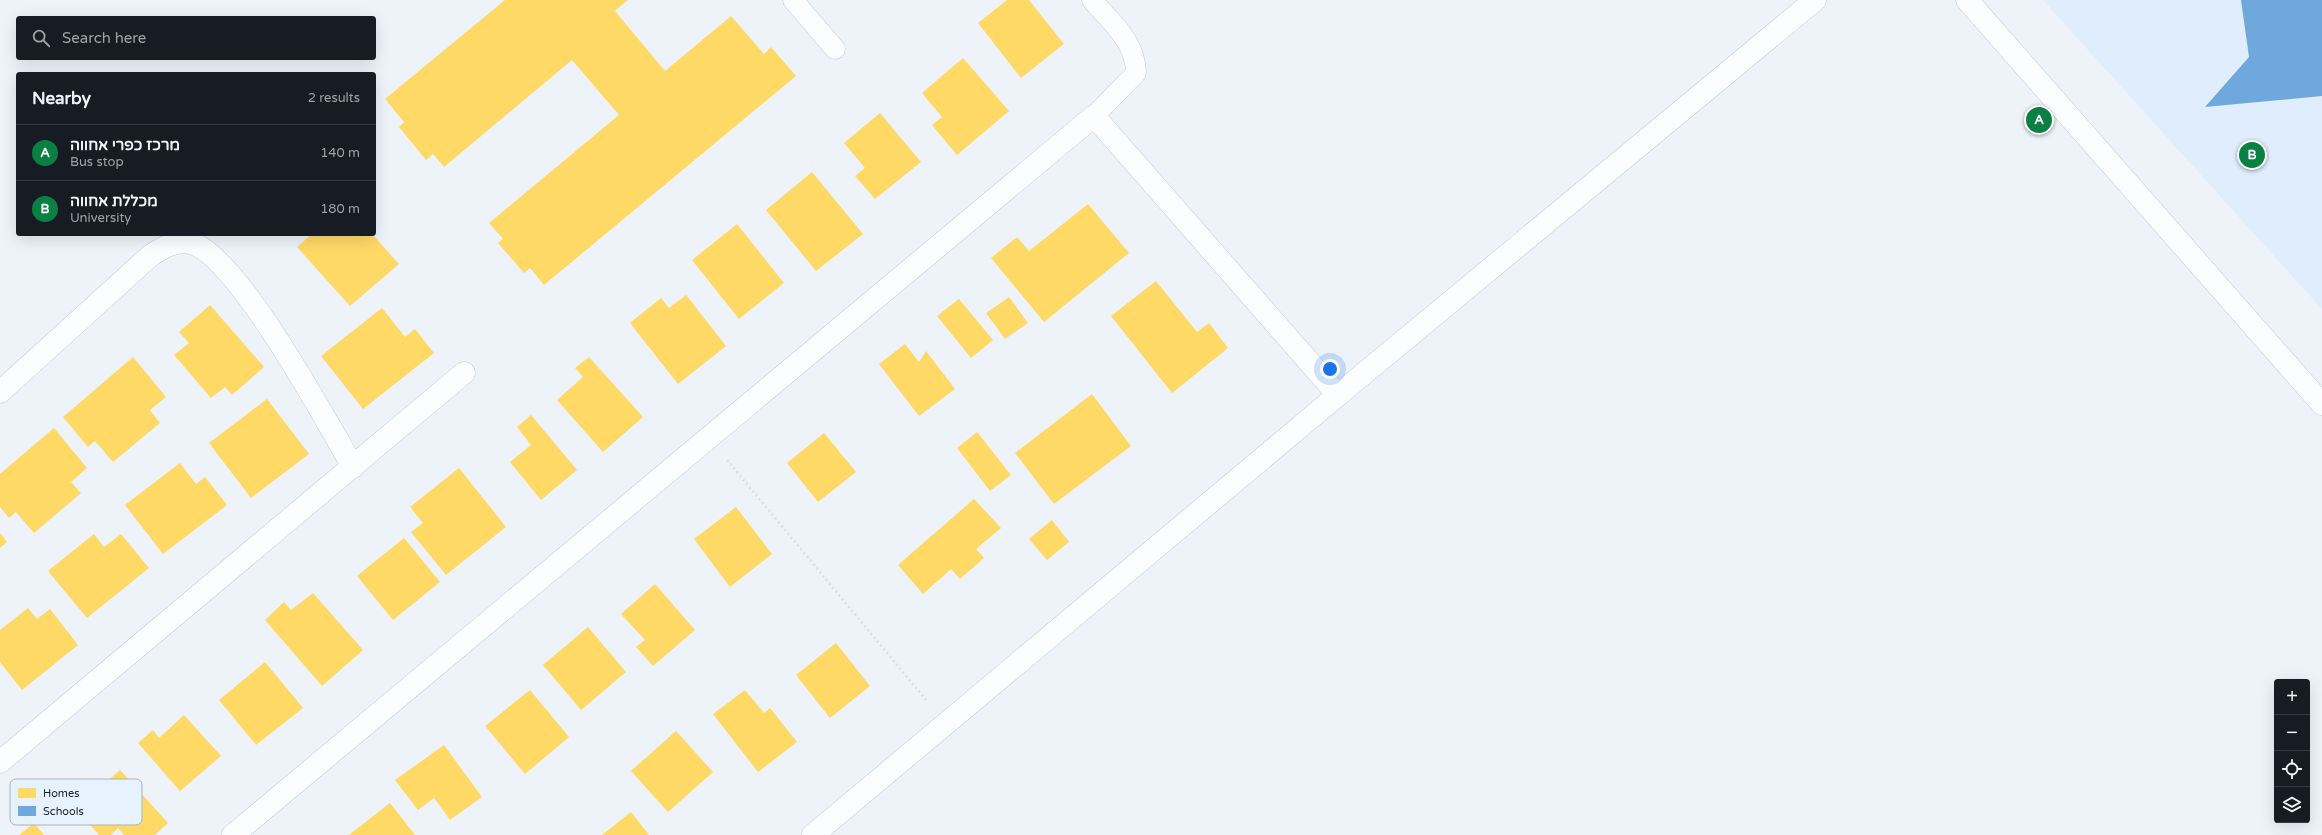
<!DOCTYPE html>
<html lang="en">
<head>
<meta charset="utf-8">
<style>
  :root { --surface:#171b24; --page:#242831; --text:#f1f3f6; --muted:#9ea1a6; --line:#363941; --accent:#0b8043 }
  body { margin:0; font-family:"Varela Round",Heebo,sans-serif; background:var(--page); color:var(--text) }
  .controls { position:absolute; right:12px; bottom:12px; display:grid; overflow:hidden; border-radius:4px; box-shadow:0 4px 16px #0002 }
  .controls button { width:36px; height:36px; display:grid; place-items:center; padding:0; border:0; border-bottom:1px solid var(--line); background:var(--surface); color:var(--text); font:20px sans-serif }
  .you { position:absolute; left:1330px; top:369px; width:14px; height:14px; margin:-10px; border:3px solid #fff; border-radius:50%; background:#1a73e8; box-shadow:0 0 0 6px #1a73e833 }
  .badge { display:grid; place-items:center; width:26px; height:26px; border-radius:50%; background:var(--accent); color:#fff; font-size:13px; font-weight:700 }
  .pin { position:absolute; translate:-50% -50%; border:2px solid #fff; box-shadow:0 1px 4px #0006 }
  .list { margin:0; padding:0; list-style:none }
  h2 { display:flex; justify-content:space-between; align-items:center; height:52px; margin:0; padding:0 16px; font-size:17px }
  h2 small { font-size:13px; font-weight:400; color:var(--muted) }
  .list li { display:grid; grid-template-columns:26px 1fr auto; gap:12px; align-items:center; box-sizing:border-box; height:56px; padding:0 16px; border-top:1px solid var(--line) }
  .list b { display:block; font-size:15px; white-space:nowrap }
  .list p { margin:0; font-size:13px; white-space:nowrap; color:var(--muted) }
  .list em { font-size:13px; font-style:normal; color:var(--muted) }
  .icon { flex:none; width:22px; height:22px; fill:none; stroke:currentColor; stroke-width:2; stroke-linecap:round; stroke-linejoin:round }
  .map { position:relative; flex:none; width:2322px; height:835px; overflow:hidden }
  .search { position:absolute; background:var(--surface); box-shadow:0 4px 16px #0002; left:16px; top:16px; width:360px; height:44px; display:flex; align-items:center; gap:10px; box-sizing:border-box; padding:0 14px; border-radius:4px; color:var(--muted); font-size:15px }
  .panel { position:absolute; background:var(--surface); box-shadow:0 4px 16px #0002; left:16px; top:72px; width:360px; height:164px; border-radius:4px }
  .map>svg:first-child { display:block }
</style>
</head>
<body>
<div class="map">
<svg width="2322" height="835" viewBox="0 0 2322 835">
  <rect width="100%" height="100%" fill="#edf3f9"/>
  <path fill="#e0edfc" d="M2043 0H2322V309Z"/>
  <g fill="#ffd966">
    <path d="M505 0H628L615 11 665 71 731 16 764 54 771 47 796 76 544 285 530 268 524 273 498 243 503 239 489 223 619 115 572 60 444 167 433 154 426 160 399 127 404 122 385 99Z"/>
    <path d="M1007 0H1029L1064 44 1021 78 978 23Z"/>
    <path d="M963 58 1009 111 957 155 932 125 942 117 922 93Z"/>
    <path d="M880 113 921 162 875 199 855 176 865 168 844 143Z"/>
    <path d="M812 172 863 234 816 271 766 210Z"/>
    <path d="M1088 204 1129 253 1044 322 991 258 1017 237 1029 251Z"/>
    <path d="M737 224 784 283 739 319 692 260Z"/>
    <path d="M312 234H372L399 264 350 306 297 247Z"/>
    <path d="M1156 281 1197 332 1209 323 1228 348 1172 393 1111 316Z"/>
    <path d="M686 295 726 346 678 384 630 323 661 298 669 308Z"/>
    <path d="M1009 297 1028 323 1005 339 986 313Z"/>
    <path d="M959 299 993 340 971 358 937 316Z"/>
    <path d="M210 305 264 367 232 395 225 387 211 398 174 355 189 343 179 332Z"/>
    <path d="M382 308 405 337 415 329 434 353 363 409 321 356Z"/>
    <path d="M905 344 919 362 926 351 955 389 919 416 879 364Z"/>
    <path d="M133 357 166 397 150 410 160 423 113 462 95 441 88 447 63 417Z"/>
    <path d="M589 357 643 417 603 452 557 400 583 377 575 368Z"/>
    <path d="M1092 394 1131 446 1054 504 1015 453Z"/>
    <path d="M267 399 309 454 251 498 209 443Z"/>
    <path d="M531 415 577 470 541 500 510 462 531 445 517 427Z"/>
    <path d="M54 428 87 468 71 482 81 493 34 533 16 512 9 518 0 507V474Z"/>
    <path d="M977 432 1011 475 990 491 957 448Z"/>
    <path d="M824 433 856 472 818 502 787 463Z"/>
    <path d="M180 463 196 484 205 477 227 505 163 554 125 505Z"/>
    <path d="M459 468 506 527 446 575 411 532 423 523 410 507Z"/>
    <path d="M974 499 1001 528 976 549 984 558 960 579 951 569 923 594 898 565Z"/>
    <path d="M736 507 772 554 730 587 694 539Z"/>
    <path d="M1052 520 1069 542 1047 560 1029 539Z"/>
    <path d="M0 533 7 542 0 548Z"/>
    <path d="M94 534 104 547 121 534 149 568 87 618 48 571Z"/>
    <path d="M404 538 440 582 393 620 357 576Z"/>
    <path d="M655 584 695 630 653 666 636 647 645 640 621 614Z"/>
    <path d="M313 593 363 650 322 686 265 620 284 602 291 610Z"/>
    <path d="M28 608 37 619 50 609 78 645 22 690 0 662V630Z"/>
    <path d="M588 627 626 672 581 710 543 665Z"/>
    <path d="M836 643 870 686 830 718 796 675Z"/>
    <path d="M265 662 303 708 256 745 219 700Z"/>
    <path d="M530 690 569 737 525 774 485 726Z"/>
    <path d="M745 690 764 713 770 708 797 742 758 772 713 714Z"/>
    <path d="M184 715 221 756 180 791 138 743 153 730 159 738Z"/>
    <path d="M676 731 713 772 668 812 631 771Z"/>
    <path d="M444 745 482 797 450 820 434 798 418 810 395 780Z"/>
    <path d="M120 770 168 823 155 835H124L118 828 111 835H99L76 809Z"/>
    <path d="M390 803 415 835H349Z"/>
    <path d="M631 812 649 835H602Z"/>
    <path d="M34 823 44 835H19Z"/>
  </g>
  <path fill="#6fa8dc" d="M2241 0H2322V96L2205 107 2249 57Z"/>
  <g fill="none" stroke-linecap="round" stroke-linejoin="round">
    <g stroke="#c4c9cf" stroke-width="21">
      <g id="lane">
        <path d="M793 0 835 49"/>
        <path d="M1092 0C1111 22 1136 42 1136 73L1094 116"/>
      </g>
    </g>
    <g stroke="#c4c9cf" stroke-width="23">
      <g id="street">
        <path d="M0 392 150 256C162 248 175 240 190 243 235 251 328 424 353 467"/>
        <path d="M0 762 464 373"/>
        <path d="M233 835 1094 116 1338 395"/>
        <path d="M813 835 1338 395 1815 0"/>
      </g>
    </g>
    <g stroke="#c4c9cf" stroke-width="23">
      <path id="secondary" d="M1967 0 2322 404"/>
    </g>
    <path stroke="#dbdddf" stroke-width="2.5" stroke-dasharray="2 3" stroke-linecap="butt" d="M727 460 927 701"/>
    <use href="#lane" stroke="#fcfdfe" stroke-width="20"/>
    <use href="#street" stroke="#fcfdfe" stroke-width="22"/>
    <use href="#secondary" stroke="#fcfdfe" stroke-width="22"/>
  </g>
  <rect x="10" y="779" width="132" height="46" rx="6" fill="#e7f2ff" stroke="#a9b2bd" stroke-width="1"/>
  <rect x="18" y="788" width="18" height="10" fill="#ffd966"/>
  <rect x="18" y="806" width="18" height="10" fill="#6fa8dc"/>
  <g font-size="11" fill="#181d23">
    <text x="43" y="797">Homes</text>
    <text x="43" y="815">Schools</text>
  </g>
</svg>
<div class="controls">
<button>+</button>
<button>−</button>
<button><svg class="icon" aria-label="locate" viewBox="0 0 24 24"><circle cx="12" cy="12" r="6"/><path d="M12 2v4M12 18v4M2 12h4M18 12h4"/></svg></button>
<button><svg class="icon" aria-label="layers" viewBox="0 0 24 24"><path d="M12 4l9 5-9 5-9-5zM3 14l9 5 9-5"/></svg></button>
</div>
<div class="you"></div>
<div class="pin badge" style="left:2039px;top:120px">A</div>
<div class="pin badge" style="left:2252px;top:155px">B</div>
<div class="search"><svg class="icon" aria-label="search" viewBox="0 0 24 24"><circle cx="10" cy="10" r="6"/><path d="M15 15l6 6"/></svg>Search here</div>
<section class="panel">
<h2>Nearby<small>2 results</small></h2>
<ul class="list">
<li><span class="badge">A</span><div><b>מרכז כפרי אחווה</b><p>Bus stop</p></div><em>140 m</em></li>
<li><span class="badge">B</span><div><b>מכללת אחווה</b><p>University</p></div><em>180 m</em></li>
</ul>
</section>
</div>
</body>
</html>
